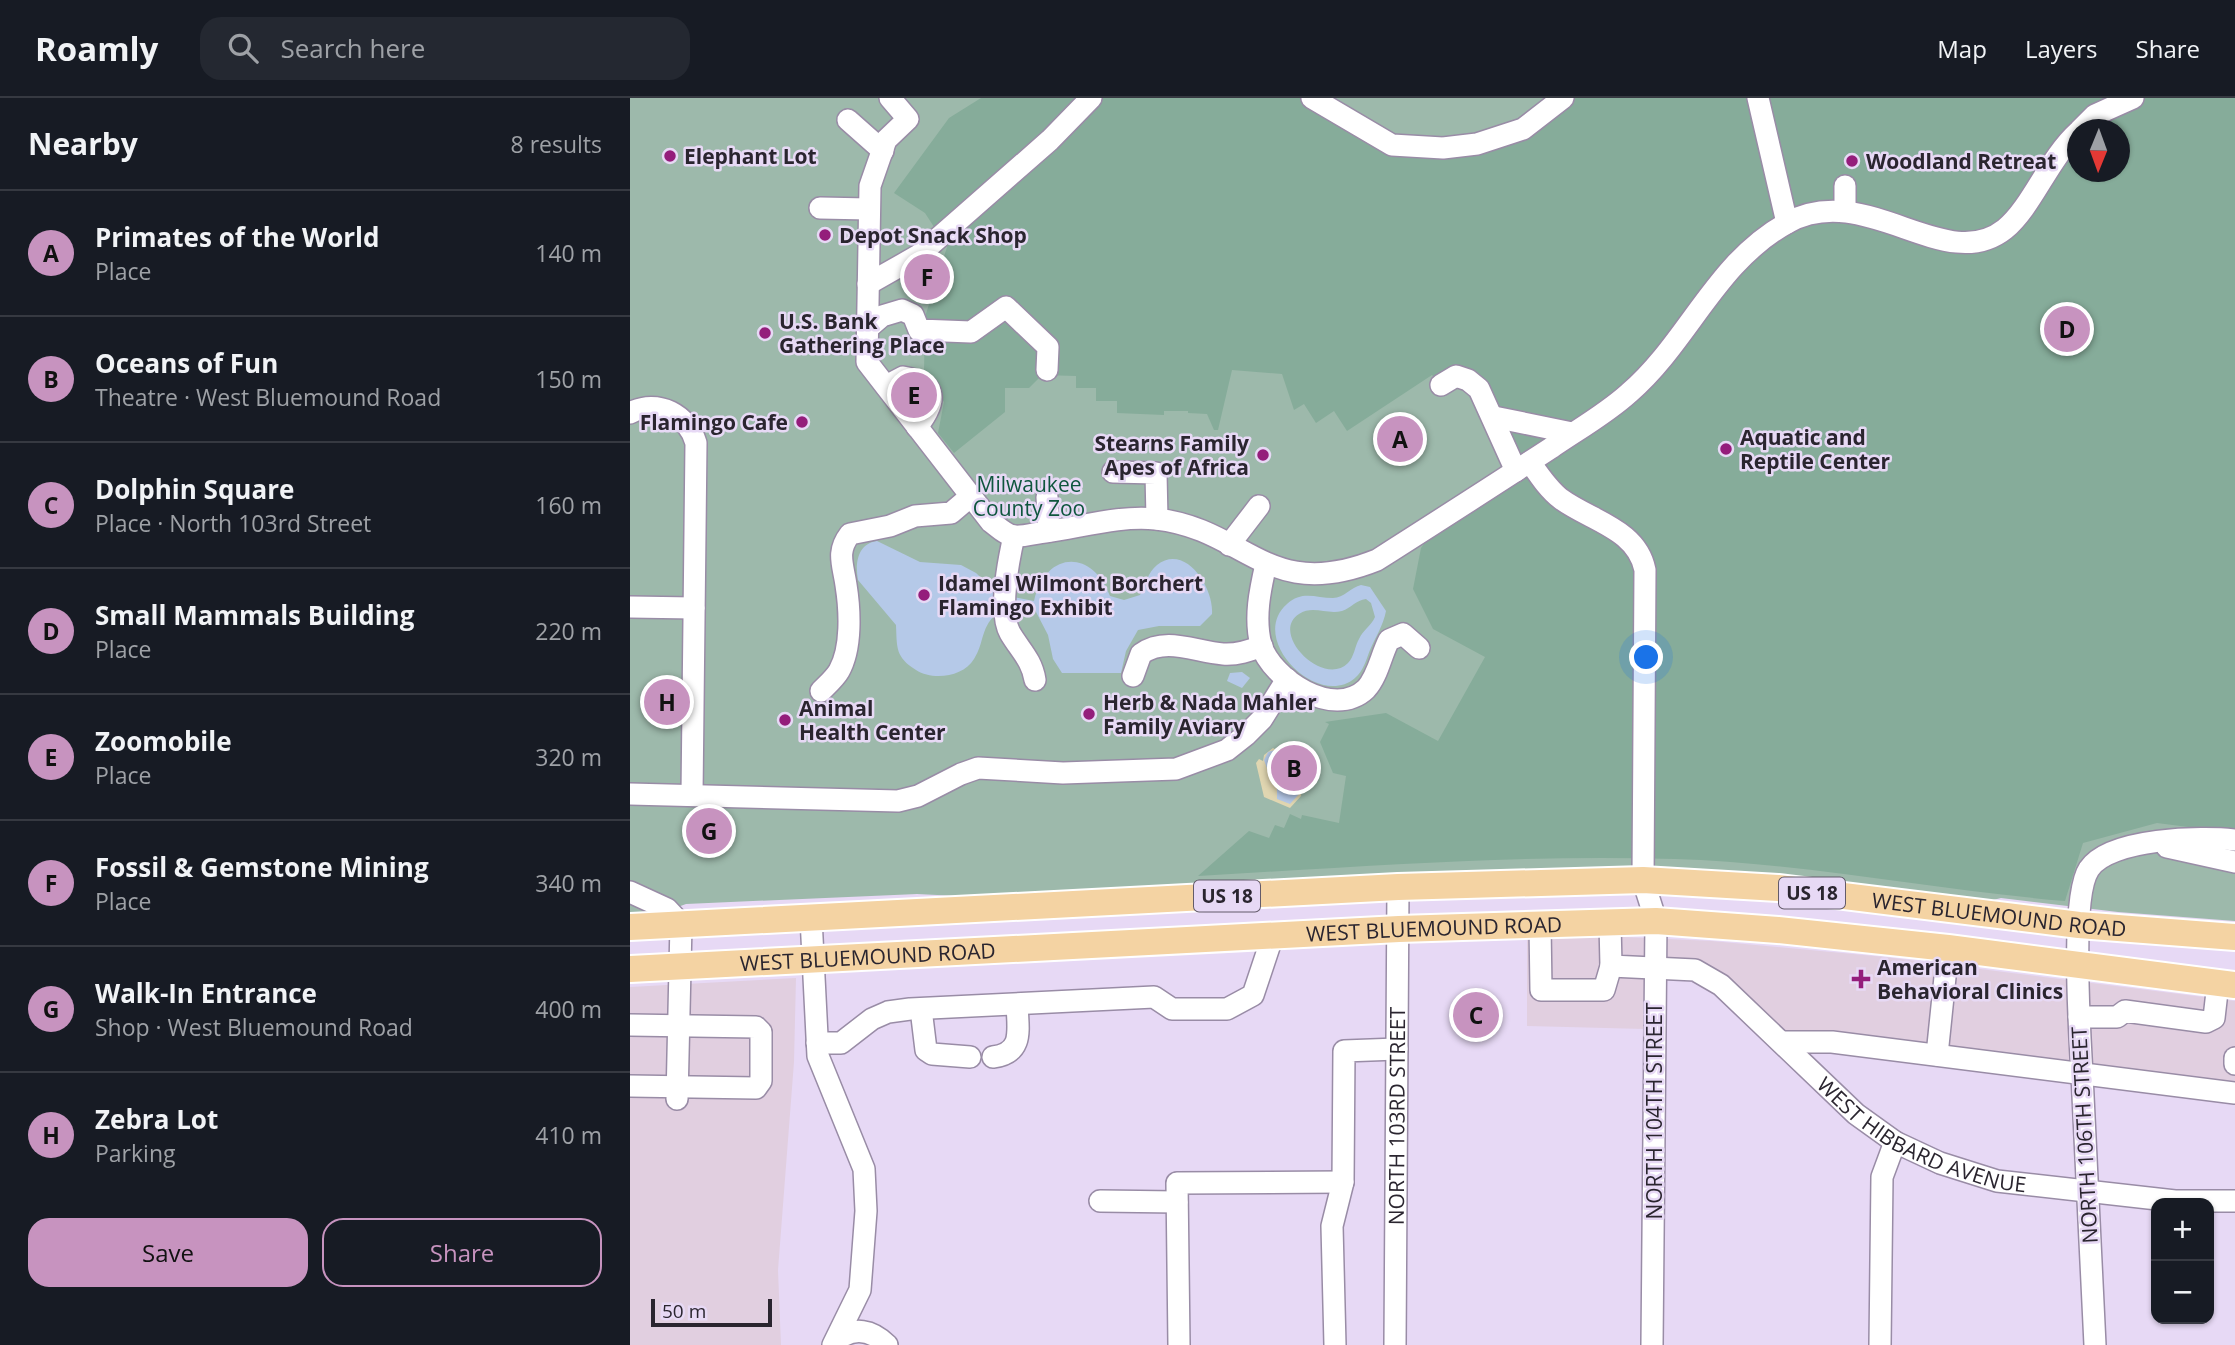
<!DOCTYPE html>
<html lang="en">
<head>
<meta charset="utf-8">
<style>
  :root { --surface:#171b24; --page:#242831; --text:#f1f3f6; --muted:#9ea1a6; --line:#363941; --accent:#c793bf }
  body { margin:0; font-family:"Open Sans",sans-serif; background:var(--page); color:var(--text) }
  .controls { position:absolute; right:21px; bottom:21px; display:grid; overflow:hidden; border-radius:14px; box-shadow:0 2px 5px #0004 }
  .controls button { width:63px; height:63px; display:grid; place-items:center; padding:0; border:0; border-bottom:2px solid var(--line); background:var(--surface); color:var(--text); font:35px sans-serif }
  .compass { position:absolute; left:1437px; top:21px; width:63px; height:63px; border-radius:50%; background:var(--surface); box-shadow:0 2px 5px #0004; rotate:181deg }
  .scale { position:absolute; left:21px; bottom:18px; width:121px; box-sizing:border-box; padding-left:7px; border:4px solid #2a252f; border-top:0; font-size:19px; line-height:24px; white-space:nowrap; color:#2a252f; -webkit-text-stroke:5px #e7d9f5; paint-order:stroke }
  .you { position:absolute; left:1017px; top:560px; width:24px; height:24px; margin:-18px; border:5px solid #fff; border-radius:50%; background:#1a73e8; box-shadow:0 0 0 10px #1a73e833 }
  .badge { display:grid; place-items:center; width:46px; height:46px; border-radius:50%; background:var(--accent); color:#111; font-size:23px; font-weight:700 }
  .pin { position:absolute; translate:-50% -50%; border:4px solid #fff; box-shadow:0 2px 7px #0006 }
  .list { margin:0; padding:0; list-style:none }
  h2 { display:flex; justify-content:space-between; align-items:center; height:91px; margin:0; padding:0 28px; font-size:30px }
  h2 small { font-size:23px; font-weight:400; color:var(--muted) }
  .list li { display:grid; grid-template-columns:46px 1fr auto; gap:21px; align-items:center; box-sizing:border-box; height:126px; padding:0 28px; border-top:2px solid var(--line) }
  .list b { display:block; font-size:26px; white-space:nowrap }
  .list p { margin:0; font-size:23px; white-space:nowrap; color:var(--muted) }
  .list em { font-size:23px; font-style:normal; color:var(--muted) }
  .actions { display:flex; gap:14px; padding:21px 28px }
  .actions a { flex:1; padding:16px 0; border:2px solid var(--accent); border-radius:21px; text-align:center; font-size:24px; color:var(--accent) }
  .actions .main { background:var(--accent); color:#111 }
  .icon { flex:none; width:38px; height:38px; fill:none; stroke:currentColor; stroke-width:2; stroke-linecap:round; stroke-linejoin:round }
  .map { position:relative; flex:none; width:1605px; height:1247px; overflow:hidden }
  header { display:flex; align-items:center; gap:42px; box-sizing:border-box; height:98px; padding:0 35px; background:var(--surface); border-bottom:2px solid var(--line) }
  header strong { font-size:33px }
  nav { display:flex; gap:38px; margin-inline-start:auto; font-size:24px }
  .search { width:490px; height:63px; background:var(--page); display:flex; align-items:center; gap:18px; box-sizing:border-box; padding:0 24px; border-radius:21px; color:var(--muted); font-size:26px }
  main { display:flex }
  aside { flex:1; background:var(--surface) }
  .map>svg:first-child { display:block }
</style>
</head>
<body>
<header>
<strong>Roamly</strong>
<div class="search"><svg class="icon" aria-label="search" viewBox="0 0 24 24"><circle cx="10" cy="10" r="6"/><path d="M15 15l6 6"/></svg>Search here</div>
<nav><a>Map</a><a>Layers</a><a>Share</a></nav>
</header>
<main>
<aside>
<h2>Nearby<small>8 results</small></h2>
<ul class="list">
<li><span class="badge">A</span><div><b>Primates of the World</b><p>Place</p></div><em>140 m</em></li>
<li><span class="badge">B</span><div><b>Oceans of Fun</b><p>Theatre · West Bluemound Road</p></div><em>150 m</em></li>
<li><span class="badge">C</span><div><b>Dolphin Square</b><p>Place · North 103rd Street</p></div><em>160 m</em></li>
<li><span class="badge">D</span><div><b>Small Mammals Building</b><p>Place</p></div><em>220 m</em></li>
<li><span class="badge">E</span><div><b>Zoomobile</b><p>Place</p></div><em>320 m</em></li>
<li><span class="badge">F</span><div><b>Fossil &amp; Gemstone Mining</b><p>Place</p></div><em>340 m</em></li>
<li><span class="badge">G</span><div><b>Walk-In Entrance</b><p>Shop · West Bluemound Road</p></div><em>400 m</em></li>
<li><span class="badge">H</span><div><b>Zebra Lot</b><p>Parking</p></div><em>410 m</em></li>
</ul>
<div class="actions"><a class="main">Save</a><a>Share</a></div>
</aside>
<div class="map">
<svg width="1605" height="1247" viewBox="0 0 1605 1247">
  <rect width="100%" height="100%" fill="#e7d9f5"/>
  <g fill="#e1cfe0">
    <path d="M994 839 1082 843 1255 859 1605 903V987L1152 932 1099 879 1052 862 1016 860 1015 931 897 928V841Z"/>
    <path d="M166 880 164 964 148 1172 151 1247H0V889Z"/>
  </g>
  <path fill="#9db9ab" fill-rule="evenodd" d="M0 0H1605V823L1488 814 1371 800 1359 803 1052 771 962 770 796 774 348 799 287 796 56 806 26 817 0 819ZM1448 32H1490V74H1448Z"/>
  <path fill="#86ac9a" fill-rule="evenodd" d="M351 0H682L739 36 847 46 928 0H1605V735L1527 725 1453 745 1435 803C1305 792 1176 765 1045 761 886 756 727 769 568 778L619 733 639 740 645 727 654 730 660 716 671 721 672 717 709 725 716 678 703 675 690 644 699 626 695 624 756 615 808 643 855 559 803 531 783 491 791 450 810 422 886 373 849 290 811 287 802 277 717 333 704 313 686 325 674 306 664 312 652 276 602 272 588 332H584L577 316 558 315V313H534V317L487 315V303H466V290H446V278L412 277 399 290H375V314L324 355 308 335 314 304 294 273 295 219 317 149 295 115 264 95 319 20ZM1448 32H1490V74H1448Z"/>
  <path fill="#e0d6b1" d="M643 650 674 669 671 698 660 710 634 699 626 665 629 661 633 663 634 657Z"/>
  <g fill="#b5c9e8" fill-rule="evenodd">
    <path d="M247 443 290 464 331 467 346 475 368 496 404 503C415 453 462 450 480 498L494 502 510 497C515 487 518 474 527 467 555 445 584 489 582 516L570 528H529L508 532 496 553 491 575H432L423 561 418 537 405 512C394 510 379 506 369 514 350 528 355 544 344 561 333 579 303 583 286 572 265 559 267 549 266 527L228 482C225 466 227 446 247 443Z"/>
    <path d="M731 487 740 489 756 513C753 528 746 538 740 552 736 562 734 572 725 580 688 612 617 541 657 506 672 492 686 500 703 500 714 500 721 489 731 487ZM736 501 741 505 745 519C741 528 733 532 729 541 725 548 724 559 718 565 693 590 639 535 669 516 683 507 697 517 712 513 721 510 726 502 736 501Z"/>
    <path d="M612 574 620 580 612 590 597 583 600 575Z"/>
    <path d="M645 652C663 660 673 676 669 696L660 706 647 701V682L638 673 634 662 638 654Z"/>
  </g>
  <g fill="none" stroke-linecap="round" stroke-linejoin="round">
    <g stroke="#998ca6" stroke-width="24">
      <g id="minor">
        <path d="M260 0 278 21 256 42 240 88 237 264 361 424C368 429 376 437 384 438 393 439 406 435 415 434 451 429 491 417 526 421 617 431 637 506 747 462 805 425 863 388 921 350 947 332 976 316 999 295 1059 243 1085 165 1157 125 1236 81 1315 179 1375 131 1402 109 1419 60 1448 34"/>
        <path d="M682 0 762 47 813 50 847 46 893 31 933 0"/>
        <path d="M1128 0 1157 125"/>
        <path d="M218 22 253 53"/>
        <path d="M1450 32 1465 17 1503 0"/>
        <path d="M190 110 239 111"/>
        <path d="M1215 112V88"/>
        <path d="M238 186 289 157 420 42 461 0"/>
        <path d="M237 231 252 218 272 212 283 217 289 232 341 234 376 209 418 249 417 272"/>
        <path d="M811 287 826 278 838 282 849 291 886 373"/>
        <path d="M256 288 273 279C309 285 307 304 287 329"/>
        <path d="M0 315C28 300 58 317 66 345L62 697"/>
        <path d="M864 319 942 335"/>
        <path d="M900 364C909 377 918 391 931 401 961 423 1007 431 1015 472L1013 782 1026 823 1022 1247"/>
        <path d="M483 374 526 375 527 421"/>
        <path d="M417 399 419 433"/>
        <path d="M384 438C379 460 368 514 380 535 390 552 402 562 405 582"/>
        <path d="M599 447 629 408"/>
        <path d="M636 466C630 492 624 520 631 547 642 581 703 622 736 591 748 578 751 557 759 542L773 536 789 550"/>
        <path d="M0 509 64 510"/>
        <path d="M503 578 511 556C536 538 565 554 593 556 607 557 619 553 632 548"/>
        <path d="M191 593C197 587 205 580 209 573 222 550 220 512 216 487 213 466 206 454 220 436L260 428 285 418 321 415 341 398"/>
        <path d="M0 696 268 703 288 698 331 676 348 670 433 675 546 671 597 652 616 637 632 621 657 581"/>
        <path d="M1537 749 1605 764"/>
        <path d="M0 794 37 811 51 826 47 1001"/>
        <path d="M181 820 188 958 234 1071 236 1113 230 1192 203 1247"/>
        <path id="s1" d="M980 825 981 868 1065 872 1091 887 1226 1016 1265 1044 1310 1065 1367 1083 1545 1103H1605"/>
        <path d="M910 827 911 892H974L981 868"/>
        <path d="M291 911 296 952 302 956 340 959"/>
        <path d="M1449 919H1487L1495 913 1576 924 1584 920 1588 885"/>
        <path d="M0 927 126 929 131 934V983L126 990 0 988"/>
        <path d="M1152 944H1202L1605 995"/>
        <path d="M187 945H211L242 921 258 914 280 911 524 899 542 911H597L623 897 643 837"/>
        <path d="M1307 957 1318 850"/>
        <path d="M363 959C394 955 388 932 387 907"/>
        <path d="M1605 960V966"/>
        <path d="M470 1103 547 1104"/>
        <path d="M207 1242C224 1228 242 1232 257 1247"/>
        <path d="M549 1247 547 1085 713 1084"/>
        <path d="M705 1247 702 1128 713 1084 714 953 767 951"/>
        <path id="s2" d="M765 1247 768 789"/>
        <path d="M1250 1247 1252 1079 1265 1044"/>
        <path d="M1465 1247C1460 1157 1456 1067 1452 977 1450 938 1440 799 1459 771 1479 740 1572 738 1605 742"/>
      </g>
    </g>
    <g stroke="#fff" stroke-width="30">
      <g id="major">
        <path id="s3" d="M0 829 768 789 1013 782 1148 790 1449 827 1605 839"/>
        <path id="s4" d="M0 871 769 831 1026 823 1148 832 1318 850 1605 887"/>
      </g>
    </g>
    <use href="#minor" stroke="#fff" stroke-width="21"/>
    <use href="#major" stroke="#f4d3a3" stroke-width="26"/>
  </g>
  <g fill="#941d7b" stroke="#e7d9f5" stroke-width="2.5">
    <circle cx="40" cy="58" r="7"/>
    <circle cx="1222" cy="63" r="7"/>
    <circle cx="195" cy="137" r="7"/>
    <circle cx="135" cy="235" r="7"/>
    <circle cx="172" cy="324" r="7"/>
    <circle cx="1096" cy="351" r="7"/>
    <circle cx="633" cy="357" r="7"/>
    <circle cx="294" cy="497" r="7"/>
    <circle cx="459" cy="616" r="7"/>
    <circle cx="155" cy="622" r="7"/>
    <path d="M1227.5 870.5h7v7h7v7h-7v7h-7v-7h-7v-7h7z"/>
  </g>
  <g text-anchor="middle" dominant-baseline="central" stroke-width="5" stroke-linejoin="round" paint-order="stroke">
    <g fill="#e7d9f5" stroke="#635b6a" stroke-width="2">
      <rect x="1149" y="779.5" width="66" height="31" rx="5"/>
      <rect x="564" y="782.5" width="66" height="31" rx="5"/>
    </g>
    <g font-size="19" font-weight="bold" fill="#2a252f">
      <text x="1182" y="795">US 18</text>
      <text x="597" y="798">US 18</text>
    </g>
    <g font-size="21" font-weight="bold" fill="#2a252f" stroke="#e7d9f5" text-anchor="start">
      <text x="54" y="58">Elephant Lot</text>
      <text x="1236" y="63">Woodland Retreat</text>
      <text x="209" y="137">Depot Snack Shop</text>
      <text x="149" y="223">U.S. Bank<tspan x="149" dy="24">Gathering Place</tspan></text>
      <text x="158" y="324" text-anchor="end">Flamingo Cafe</text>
      <text x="1110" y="339">Aquatic and<tspan x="1110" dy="24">Reptile Center</tspan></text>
      <text x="619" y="345" text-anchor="end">Stearns Family<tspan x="619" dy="24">Apes of Africa</tspan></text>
      <text x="308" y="485">Idamel Wilmont Borchert<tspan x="308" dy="24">Flamingo Exhibit</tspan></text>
      <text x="473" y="604">Herb &amp; Nada Mahler<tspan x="473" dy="24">Family Aviary</tspan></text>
      <text x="169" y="610">Animal<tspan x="169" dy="24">Health Center</tspan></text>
      <text x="1247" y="869">American<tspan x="1247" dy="24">Behavioral Clinics</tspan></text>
    </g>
    <g font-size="21" fill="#0f563e" stroke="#e7d9f5">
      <text x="399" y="386">Milwaukee<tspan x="399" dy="24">County Zoo</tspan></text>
    </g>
    <g font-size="21" fill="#2a252f" stroke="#e7d9f5">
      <text stroke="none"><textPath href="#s3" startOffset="1372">WEST BLUEMOUND ROAD</textPath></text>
      <text stroke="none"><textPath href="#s4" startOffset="805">WEST BLUEMOUND ROAD</textPath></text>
      <text stroke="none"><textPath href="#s4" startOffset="238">WEST BLUEMOUND ROAD</textPath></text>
      <text transform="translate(1024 1013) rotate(-90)">NORTH 104TH STREET</text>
      <text stroke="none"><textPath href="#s2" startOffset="229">NORTH 103RD STREET</textPath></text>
      <text stroke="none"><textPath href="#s1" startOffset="413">WEST HIBBARD AVENUE</textPath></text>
      <text transform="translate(1454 1037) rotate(-93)">NORTH 106TH STREET</text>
    </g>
  </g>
</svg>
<div class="controls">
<button>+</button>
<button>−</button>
</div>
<svg class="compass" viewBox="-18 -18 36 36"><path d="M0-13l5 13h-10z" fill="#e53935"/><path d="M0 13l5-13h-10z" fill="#9ea1a6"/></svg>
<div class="scale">50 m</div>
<div class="you"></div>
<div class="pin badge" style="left:770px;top:341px">A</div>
<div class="pin badge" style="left:664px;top:670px">B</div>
<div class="pin badge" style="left:846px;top:917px">C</div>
<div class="pin badge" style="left:1437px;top:231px">D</div>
<div class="pin badge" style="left:284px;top:297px">E</div>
<div class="pin badge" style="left:297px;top:179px">F</div>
<div class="pin badge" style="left:79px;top:733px">G</div>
<div class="pin badge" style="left:37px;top:604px">H</div>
</div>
</main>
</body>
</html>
